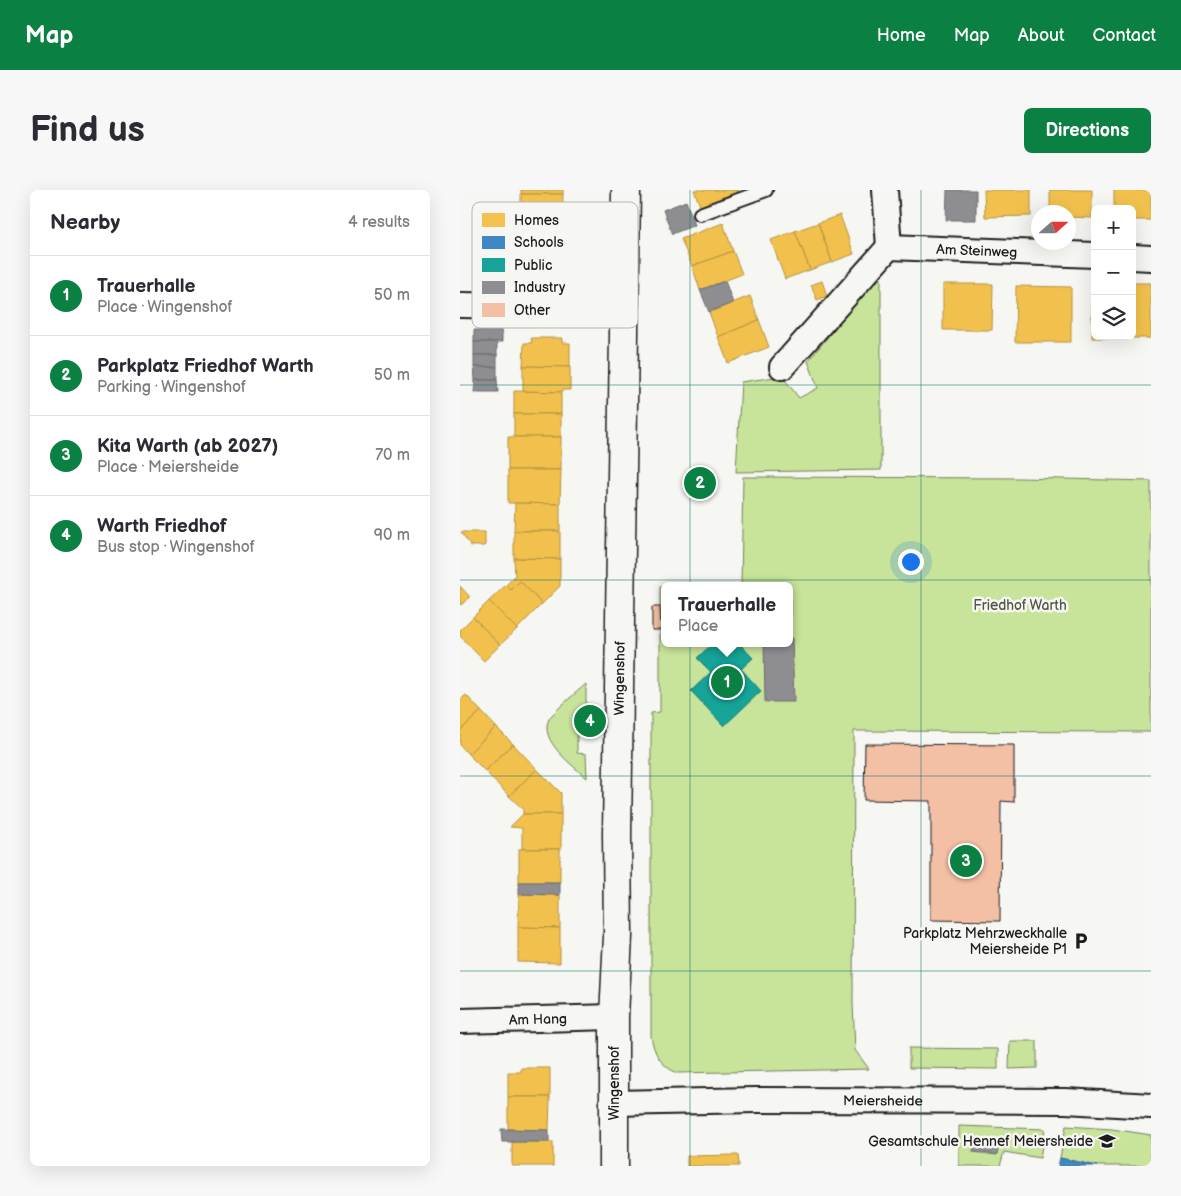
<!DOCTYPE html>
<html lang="en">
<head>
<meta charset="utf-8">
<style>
  :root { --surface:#fff; --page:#f7f7f7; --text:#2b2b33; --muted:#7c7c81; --line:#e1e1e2; --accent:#0b8043 }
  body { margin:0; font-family:"Balsamiq Sans",sans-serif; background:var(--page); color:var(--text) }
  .controls { position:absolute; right:15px; top:15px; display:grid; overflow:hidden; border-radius:8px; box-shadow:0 5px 20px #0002 }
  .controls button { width:45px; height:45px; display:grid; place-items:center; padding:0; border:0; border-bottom:1px solid var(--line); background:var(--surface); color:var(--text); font:25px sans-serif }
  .compass { position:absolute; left:571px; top:15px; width:45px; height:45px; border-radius:50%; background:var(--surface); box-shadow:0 5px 20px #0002; rotate:69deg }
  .you { position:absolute; left:450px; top:371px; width:18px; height:18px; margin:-12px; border:4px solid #fff; border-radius:50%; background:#1a73e8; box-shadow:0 0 0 8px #1a73e833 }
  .badge { display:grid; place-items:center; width:32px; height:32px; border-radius:50%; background:var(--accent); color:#fff; font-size:16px; font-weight:700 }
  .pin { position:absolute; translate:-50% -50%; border:2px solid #fff; box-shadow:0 1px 5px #0006 }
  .popup { position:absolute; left:201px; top:392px; width:132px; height:65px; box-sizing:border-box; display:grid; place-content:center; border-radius:8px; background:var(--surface); filter:drop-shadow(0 1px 4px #0005); font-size:16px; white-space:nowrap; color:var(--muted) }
  .popup b { font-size:19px; color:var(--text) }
  .popup::after { content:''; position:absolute; left:50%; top:100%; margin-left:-10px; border:10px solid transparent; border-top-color:var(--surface) }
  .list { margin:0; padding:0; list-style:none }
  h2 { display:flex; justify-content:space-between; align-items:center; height:65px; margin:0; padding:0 20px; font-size:21px }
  h2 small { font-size:16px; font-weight:400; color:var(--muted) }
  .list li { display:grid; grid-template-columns:32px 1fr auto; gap:15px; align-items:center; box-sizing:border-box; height:80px; padding:0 20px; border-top:1px solid var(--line) }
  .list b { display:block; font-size:19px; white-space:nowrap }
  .list p { margin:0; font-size:16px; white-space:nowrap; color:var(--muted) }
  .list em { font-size:16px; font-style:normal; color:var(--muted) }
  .icon { flex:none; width:28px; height:28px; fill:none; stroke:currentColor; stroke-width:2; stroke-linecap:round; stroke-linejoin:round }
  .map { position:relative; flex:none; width:691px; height:976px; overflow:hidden; border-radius:8px }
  header { display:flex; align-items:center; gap:30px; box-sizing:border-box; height:70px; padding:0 25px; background:var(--accent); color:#fff }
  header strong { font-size:24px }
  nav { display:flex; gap:28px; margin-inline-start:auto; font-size:18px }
  .intro { display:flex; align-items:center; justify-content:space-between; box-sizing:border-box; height:120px; padding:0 30px }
  h1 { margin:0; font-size:35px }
  .button { padding:12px 22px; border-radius:8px; background:var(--accent); color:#fff; font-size:18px; font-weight:700 }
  main { display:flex; gap:30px; padding:0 30px }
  aside { flex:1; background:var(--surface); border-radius:8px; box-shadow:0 5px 20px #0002 }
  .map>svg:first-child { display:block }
</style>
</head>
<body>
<header>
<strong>Map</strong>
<nav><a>Home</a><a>Map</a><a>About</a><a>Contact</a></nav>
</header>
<div class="intro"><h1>Find us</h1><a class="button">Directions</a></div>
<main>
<aside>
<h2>Nearby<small>4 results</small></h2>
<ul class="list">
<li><span class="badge">1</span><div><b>Trauerhalle</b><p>Place · Wingenshof</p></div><em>50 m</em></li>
<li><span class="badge">2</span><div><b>Parkplatz Friedhof Warth</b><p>Parking · Wingenshof</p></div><em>50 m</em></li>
<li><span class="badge">3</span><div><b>Kita Warth (ab 2027)</b><p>Place · Meiersheide</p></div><em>70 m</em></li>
<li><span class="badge">4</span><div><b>Warth Friedhof</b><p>Bus stop · Wingenshof</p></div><em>90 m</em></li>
</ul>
</aside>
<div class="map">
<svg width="691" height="976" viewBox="0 0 691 976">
  <rect width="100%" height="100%" fill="#f6f6f2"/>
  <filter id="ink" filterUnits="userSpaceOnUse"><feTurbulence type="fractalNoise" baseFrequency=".02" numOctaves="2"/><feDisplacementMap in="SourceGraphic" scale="10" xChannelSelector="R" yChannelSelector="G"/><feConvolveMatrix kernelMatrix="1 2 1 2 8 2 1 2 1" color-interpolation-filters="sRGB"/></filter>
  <g filter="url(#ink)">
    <g fill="#c8e39a" stroke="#72805b">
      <path d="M421 88V280L276 282 281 192 322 186 339 208 358 198 348 171 404 103Z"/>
      <path d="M283 287 559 288 691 291V542L394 541 393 813 395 860 409 879 217 883C201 876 194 864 191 846V523L200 522V397H204V453H330V396H281Z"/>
      <path d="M126 494V520H117V563L126 564 127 588C113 576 78 550 89 529 92 523 119 500 126 494Z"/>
      <path d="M550 851H577V878L549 879Z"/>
      <path d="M449 858 538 859V879L449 878Z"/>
      <path d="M499 936 585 939 580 968 544 962 540 976H499Z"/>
      <path d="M606 936 652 939 691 945V976H637L600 968Z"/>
    </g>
    <g fill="#f2c14e" stroke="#b2903f">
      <rect x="61" y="0" width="42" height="4"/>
      <path d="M234 0H279V1L240 16Z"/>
      <path d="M524 0H571V26L525 27Z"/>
      <path d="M590 0H632V28L608 27V22H590Z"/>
      <path d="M654 0H691V30H672V19H654Z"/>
      <path d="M61 4H103L102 31 61 30Z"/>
      <path d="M380 25 394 64 372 72 358 33Z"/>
      <path d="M64 31H111L110 77H101V83H73V77H64V60H69V47H64Z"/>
      <path d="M263 33 273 61 232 76 221 49Z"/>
      <path d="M358 33 372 72 350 80 335 41Z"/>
      <path d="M335 41 350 80 325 89 311 50Z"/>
      <path d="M273 61 282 84 240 100 232 76Z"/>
      <path d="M362 91 367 106 357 110 351 95Z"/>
      <path d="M632 93H635V146H667V148H632Z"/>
      <path d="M672 93H691V148H667V146H672Z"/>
      <path d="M483 94H533L532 140H483Z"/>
      <path d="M556 96 611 97V152H555Z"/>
      <path d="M290 106 299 130 258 147 249 122Z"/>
      <path d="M299 130 309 157 268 173 258 147Z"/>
      <path d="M71 148H102V153H110V177L63 176 64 153H72Z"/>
      <path d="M63 176 110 177V200H102L101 202 63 201Z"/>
      <path d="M54 201 101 202V224H54Z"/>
      <rect x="54" y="224" width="47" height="23"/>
      <rect x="48" y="247" width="53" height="33"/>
      <path d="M48 280H101L100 314 48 313Z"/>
      <path d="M55 313 100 314V341H54Z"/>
      <path d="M54 341H100V369L54 368Z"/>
      <path d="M1 342H25V356H11Z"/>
      <path d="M54 368 100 369V396L82 414 60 391 51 400 46 395 55 386Z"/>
      <path d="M60 391 82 414 57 439 29 411 46 395 51 400Z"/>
      <path d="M0 396 10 407 1 415 0 414Z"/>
      <path d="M29 411 57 439 40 455 13 427Z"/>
      <path d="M13 427 40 455 24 471 0 446V440Z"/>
      <path d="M6 505 21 521 0 541V510Z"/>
      <rect x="117" y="520" width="11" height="21"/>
      <path d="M21 521 36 537 8 564 0 555V541Z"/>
      <path d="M36 537 53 554 25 581 8 564Z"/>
      <path d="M53 554 77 579 49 606 25 581Z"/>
      <path d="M77 579 101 603V624H63V619L49 606Z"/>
      <path d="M63 624H101V659H62V638L50 637Z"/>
      <rect x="59" y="659" width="41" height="33"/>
      <path d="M59 704 100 705V738L58 737Z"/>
      <path d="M58 737 100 738V773L58 772Z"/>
      <path d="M61 878H90V907H48V882H61Z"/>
      <path d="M48 907H90L89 940 48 939Z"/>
      <rect x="52" y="952" width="41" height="24"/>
      <path d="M278 965 279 976H227V966Z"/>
    </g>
    <path fill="#3f88c5" stroke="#346892" d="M600 968 637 976H598Z"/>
    <path fill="#17a398" stroke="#187a73" d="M253 453H279L293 468 281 479 301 501 264 536 231 501 251 482 237 468Z"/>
    <g fill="#8d8d92" stroke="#6b6b6f">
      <path d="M487 0H516V30H486Z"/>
      <path d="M226 11 235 35 212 44 203 20Z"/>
      <path d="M265 91 273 113 249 122 240 100Z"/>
      <rect x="14" y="140" width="28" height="12"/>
      <rect x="14" y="152" width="23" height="13"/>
      <rect x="14" y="165" width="23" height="12"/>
      <path d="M14 177H37V190H15Z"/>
      <path d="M15 190H37L38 202H14Z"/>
      <path d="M330 448H332L334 512H305L304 453H330Z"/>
      <path d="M59 692H100V705L59 704Z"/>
      <path d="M41 939 89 940V952H42Z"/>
      <path d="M514 949 539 953 537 965 513 962Z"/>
    </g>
    <g fill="#f3bfa5" stroke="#1c1c1c">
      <path d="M192 417H200L201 440H192Z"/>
      <path d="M405 554 554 555V612L541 611 540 731 471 730V611L404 610Z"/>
    </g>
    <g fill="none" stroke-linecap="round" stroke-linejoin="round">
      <g stroke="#1c1c1c" stroke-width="16">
        <path id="lane" d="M240 24 306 0"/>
      </g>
      <g stroke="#1c1c1c" stroke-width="28">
        <g id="street">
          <path id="s1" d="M425 0 429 57 635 65"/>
          <path d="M672 67 691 68"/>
          <path d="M0 115 164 118"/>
          <path d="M322 177 429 57"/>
          <path id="s2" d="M0 831 154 827"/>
          <path id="s3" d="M154 913 295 910 606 911 691 916"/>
        </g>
      </g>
      <g stroke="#1c1c1c" stroke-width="31">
        <g id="secondary">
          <path id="s4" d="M154 976V827L158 746 157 644 166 0"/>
        </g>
      </g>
      <use href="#lane" stroke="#f6f6f2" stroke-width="12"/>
      <use href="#street" stroke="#f6f6f2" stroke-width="24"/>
      <use href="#secondary" stroke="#f6f6f2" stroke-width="28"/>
    </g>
  </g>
  <path fill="none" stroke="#0f766e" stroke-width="1" stroke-opacity="0.55" d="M230 0V976M461 0V976M0 195H691M0 390H691M0 586H691M0 781H691"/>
  <defs>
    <g id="parking-bare" transform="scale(1.35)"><path d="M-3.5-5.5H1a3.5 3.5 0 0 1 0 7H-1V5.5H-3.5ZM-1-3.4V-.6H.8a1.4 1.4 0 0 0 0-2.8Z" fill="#1c1c1c" stroke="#f6f6f2" stroke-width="2.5" paint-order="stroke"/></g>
    <g id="school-bare" transform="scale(1.35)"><path d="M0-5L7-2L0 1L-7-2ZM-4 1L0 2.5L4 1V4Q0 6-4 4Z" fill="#1c1c1c" stroke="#f6f6f2" stroke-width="2.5" paint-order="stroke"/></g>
  </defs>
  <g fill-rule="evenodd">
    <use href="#parking-bare" x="621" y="751"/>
    <use href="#school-bare" x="647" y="951"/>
  </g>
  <g text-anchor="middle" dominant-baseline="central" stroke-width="5" stroke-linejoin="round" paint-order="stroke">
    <g font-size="14" fill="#1c1c1c" stroke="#f6f6f2">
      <text stroke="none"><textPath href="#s1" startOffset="145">Am Steinweg</textPath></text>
      <text stroke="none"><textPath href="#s4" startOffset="488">Wingenshof</textPath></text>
      <text stroke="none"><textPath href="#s2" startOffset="78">Am Hang</textPath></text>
      <text transform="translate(154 893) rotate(-90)">Wingenshof</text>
      <text stroke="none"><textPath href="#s3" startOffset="269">Meiersheide</textPath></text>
    </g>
    <g font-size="14" fill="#505842" stroke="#f6f6f2">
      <text x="560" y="415">Friedhof Warth</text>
    </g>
    <g font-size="14" fill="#1c1c1c" stroke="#f6f6f2" text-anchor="end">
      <text x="607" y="743">Parkplatz Mehrzweckhalle<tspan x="607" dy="16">Meiersheide P1</tspan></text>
      <text x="633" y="951">Gesamtschule Hennef Meiersheide</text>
    </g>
  </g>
  <rect x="12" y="12" width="166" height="126" rx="8" fill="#f6f6f2" stroke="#b5b5b2" stroke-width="1"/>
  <rect x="22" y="23" width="23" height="14" fill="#f2c14e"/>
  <rect x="22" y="46" width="23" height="13" fill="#3f88c5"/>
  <rect x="22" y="68" width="23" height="14" fill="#17a398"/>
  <rect x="22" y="91" width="23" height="13" fill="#8d8d92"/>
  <rect x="22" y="113" width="23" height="14" fill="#f3bfa5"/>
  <g font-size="14" fill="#1c1c1c">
    <text x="54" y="35">Homes</text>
    <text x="54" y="57">Schools</text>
    <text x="54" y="80">Public</text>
    <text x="54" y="102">Industry</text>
    <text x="54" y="125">Other</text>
  </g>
</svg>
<div class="controls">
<button>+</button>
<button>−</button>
<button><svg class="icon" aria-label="layers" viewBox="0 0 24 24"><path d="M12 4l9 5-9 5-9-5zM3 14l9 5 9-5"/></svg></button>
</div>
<svg class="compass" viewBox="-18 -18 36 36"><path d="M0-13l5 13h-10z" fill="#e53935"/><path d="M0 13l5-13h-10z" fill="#7c7c81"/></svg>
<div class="you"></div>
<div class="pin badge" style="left:267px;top:492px">1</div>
<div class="popup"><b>Trauerhalle</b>Place</div>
<div class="pin badge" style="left:240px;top:293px">2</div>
<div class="pin badge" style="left:506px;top:671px">3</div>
<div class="pin badge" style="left:130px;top:531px">4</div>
</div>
</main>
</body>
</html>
